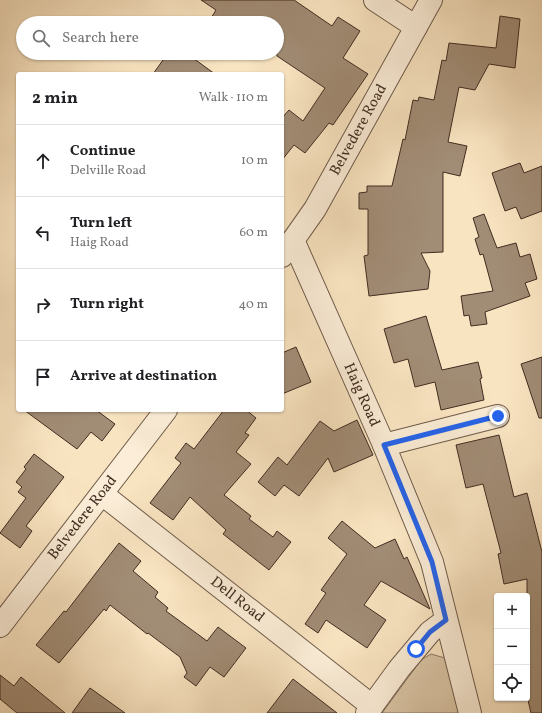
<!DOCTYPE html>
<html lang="en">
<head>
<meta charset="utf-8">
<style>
  :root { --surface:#fff; --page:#f2f2f2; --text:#202124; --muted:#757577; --line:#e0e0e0 }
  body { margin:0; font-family:Vollkorn,serif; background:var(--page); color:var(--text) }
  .controls { position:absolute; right:12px; bottom:12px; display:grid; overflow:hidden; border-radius:4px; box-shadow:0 1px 3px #0004 }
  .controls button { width:36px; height:36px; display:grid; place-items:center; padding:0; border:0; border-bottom:1px solid var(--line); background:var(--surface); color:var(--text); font:20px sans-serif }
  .stop { position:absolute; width:12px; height:12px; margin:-9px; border:3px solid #2563eb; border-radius:50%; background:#fff }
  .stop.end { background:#2563eb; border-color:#fff; box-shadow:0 1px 4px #0008 }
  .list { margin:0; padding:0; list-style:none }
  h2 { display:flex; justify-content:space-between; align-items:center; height:52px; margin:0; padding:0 16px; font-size:17px }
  h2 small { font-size:13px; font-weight:400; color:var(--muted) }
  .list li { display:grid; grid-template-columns:26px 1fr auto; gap:12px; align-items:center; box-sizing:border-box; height:72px; padding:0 16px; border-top:1px solid var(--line) }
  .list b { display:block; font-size:15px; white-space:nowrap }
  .list p { margin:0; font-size:13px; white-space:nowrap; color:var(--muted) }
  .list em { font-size:13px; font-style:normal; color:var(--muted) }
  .icon { flex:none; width:22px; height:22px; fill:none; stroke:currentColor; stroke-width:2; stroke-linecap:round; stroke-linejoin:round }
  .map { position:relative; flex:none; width:542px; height:713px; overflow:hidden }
  .search { position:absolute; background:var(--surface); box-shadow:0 1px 3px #0004; left:16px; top:16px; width:268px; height:44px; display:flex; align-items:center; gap:10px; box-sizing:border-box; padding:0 14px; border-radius:22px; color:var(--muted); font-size:15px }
  .panel { position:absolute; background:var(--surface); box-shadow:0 1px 3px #0004; left:16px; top:72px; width:268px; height:340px; border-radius:4px }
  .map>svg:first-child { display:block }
</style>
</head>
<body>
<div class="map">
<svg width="542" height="713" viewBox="0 0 542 713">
  <rect width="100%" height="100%" fill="#f9e4c1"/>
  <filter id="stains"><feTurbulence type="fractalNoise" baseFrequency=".005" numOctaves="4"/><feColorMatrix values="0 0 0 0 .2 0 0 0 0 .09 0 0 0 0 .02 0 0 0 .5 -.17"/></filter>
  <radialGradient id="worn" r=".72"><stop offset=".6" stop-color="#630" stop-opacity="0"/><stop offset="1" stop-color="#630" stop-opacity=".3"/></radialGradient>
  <path fill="#dac5a6" stroke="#8e7964" d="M431 654 445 658 463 713H382L421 660Z"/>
  <g fill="#a18c75" stroke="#412d22">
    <path d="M201 0H294L332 26 338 17 360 31 343 58 368 74 333 125 329 123 305 153 294 145 282 160V118L289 110 303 121 325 88 277 56V23H208L216 10Z"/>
    <path d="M500 16 520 19 515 68 489 64 475 90 459 87 448 142 467 146 460 176 443 172V252L421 253 430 271 428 289 369 296 364 256 368 255V209H359V193L367 192V186H392L403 139 405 140 413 100 418 101 419 97 434 100 442 60 446 61 449 43 496 48Z"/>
    <path d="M168 53H186L215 74H153Z"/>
    <path d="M520 163 524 173 542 166V211L521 219 516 207 505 211 492 173Z"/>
    <path d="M484 214 497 248 516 243 520 257 530 254 537 279 525 283 530 296 485 312 487 324 471 326 469 315 464 316 461 296 493 291 483 254 480 255 475 239 479 237 473 218Z"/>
    <path d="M426 316 442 370 478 362 482 378 480 379 484 400 441 410 435 382 415 387 408 359 394 363 384 329Z"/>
    <path d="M296 347 311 382 282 394V353Z"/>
    <path d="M542 357V418H539L521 364Z"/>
    <path d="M24 410H96L115 424 102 441 91 432 77 449Z"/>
    <path d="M224 410H246L256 418 245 433 249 435 236 452 251 464 224 495 251 516 249 519 273 537 277 531 291 542 269 570 223 534 226 530 190 497 173 520 150 503 181 463 175 458 186 443 194 449Z"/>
    <path d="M357 420 373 455 334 472 328 458 299 496 284 485 275 496 258 482 278 457 287 465 320 421 334 431Z"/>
    <path d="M499 435 514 497 527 493 542 552V713H531L527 696V579L504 584 498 554 501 553 483 484 466 488 456 445Z"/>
    <path d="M34 454 64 477 26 526 32 531 20 548 0 533 26 498 18 492 22 487 16 482 26 469 24 467Z"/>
    <path d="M342 521 375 548 395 539 404 559 407 557 430 609 381 581 364 605 386 620 367 648 326 620 318 633 305 624 326 593 321 590 347 554 328 538Z"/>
    <path d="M119 543 141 561 133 571 158 592 155 597 168 608 166 611 207 641 218 627 246 648 224 677 210 667 196 686 184 677 187 673 180 657 148 633 147 634 110 605 106 611 104 609 59 663 36 645 64 611 66 612Z"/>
    <path d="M0 675 14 686 21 677 65 713H17L0 699Z"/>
    <path d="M293 679 337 713H267Z"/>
    <path d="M90 688 125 713H72Z"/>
  </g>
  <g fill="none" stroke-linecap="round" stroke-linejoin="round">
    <g stroke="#6f5b4a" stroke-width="24">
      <g id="street">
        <path d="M375 0 416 27"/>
        <path d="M293 240 384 445 432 562 470 713"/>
        <path d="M282 256 315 209 431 0"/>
        <path d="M384 445 498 416"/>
        <path d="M102 494 372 706"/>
        <path d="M0 626 166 410"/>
        <path d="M367 713 399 669 430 632 446 620"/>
      </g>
    </g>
    <use href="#street" stroke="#fbedd7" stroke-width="22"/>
  </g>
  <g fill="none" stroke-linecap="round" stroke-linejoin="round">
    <path stroke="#2563eb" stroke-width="5" d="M416 649 430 632 446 620 432 562 384 445 498 416"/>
  </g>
  <g text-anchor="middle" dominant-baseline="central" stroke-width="3" stroke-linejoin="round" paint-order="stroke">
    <g font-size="15" fill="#412d22" stroke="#fbedd7">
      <text transform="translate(359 130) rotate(-61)">Belvedere Road</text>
      <text transform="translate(361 395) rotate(66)">Haig Road</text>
      <text transform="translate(83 518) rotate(-52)">Belvedere Road</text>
      <text transform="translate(237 600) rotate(38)">Dell Road</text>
    </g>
  </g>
  <rect width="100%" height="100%" filter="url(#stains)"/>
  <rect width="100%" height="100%" fill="url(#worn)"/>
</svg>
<div class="controls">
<button>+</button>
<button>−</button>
<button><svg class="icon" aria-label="locate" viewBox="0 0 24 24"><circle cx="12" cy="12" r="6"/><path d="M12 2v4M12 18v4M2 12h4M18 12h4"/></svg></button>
</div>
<div class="stop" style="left:416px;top:649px"></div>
<div class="stop end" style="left:498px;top:416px"></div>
<div class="search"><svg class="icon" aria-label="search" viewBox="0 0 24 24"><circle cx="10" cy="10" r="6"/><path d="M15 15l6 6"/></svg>Search here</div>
<section class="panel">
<h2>2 min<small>Walk · 110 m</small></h2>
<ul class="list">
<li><svg class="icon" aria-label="ahead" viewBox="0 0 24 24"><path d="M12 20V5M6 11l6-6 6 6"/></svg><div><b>Continue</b><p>Delville Road</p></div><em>10 m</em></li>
<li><svg class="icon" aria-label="left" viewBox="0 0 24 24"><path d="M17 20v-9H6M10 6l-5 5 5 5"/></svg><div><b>Turn left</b><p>Haig Road</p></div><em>60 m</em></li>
<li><svg class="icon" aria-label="right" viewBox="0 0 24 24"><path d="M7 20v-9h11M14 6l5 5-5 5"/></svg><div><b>Turn right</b></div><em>40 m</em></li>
<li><svg class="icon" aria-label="arrive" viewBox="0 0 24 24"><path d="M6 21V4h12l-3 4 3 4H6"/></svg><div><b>Arrive at destination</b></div></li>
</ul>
</section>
</div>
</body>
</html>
